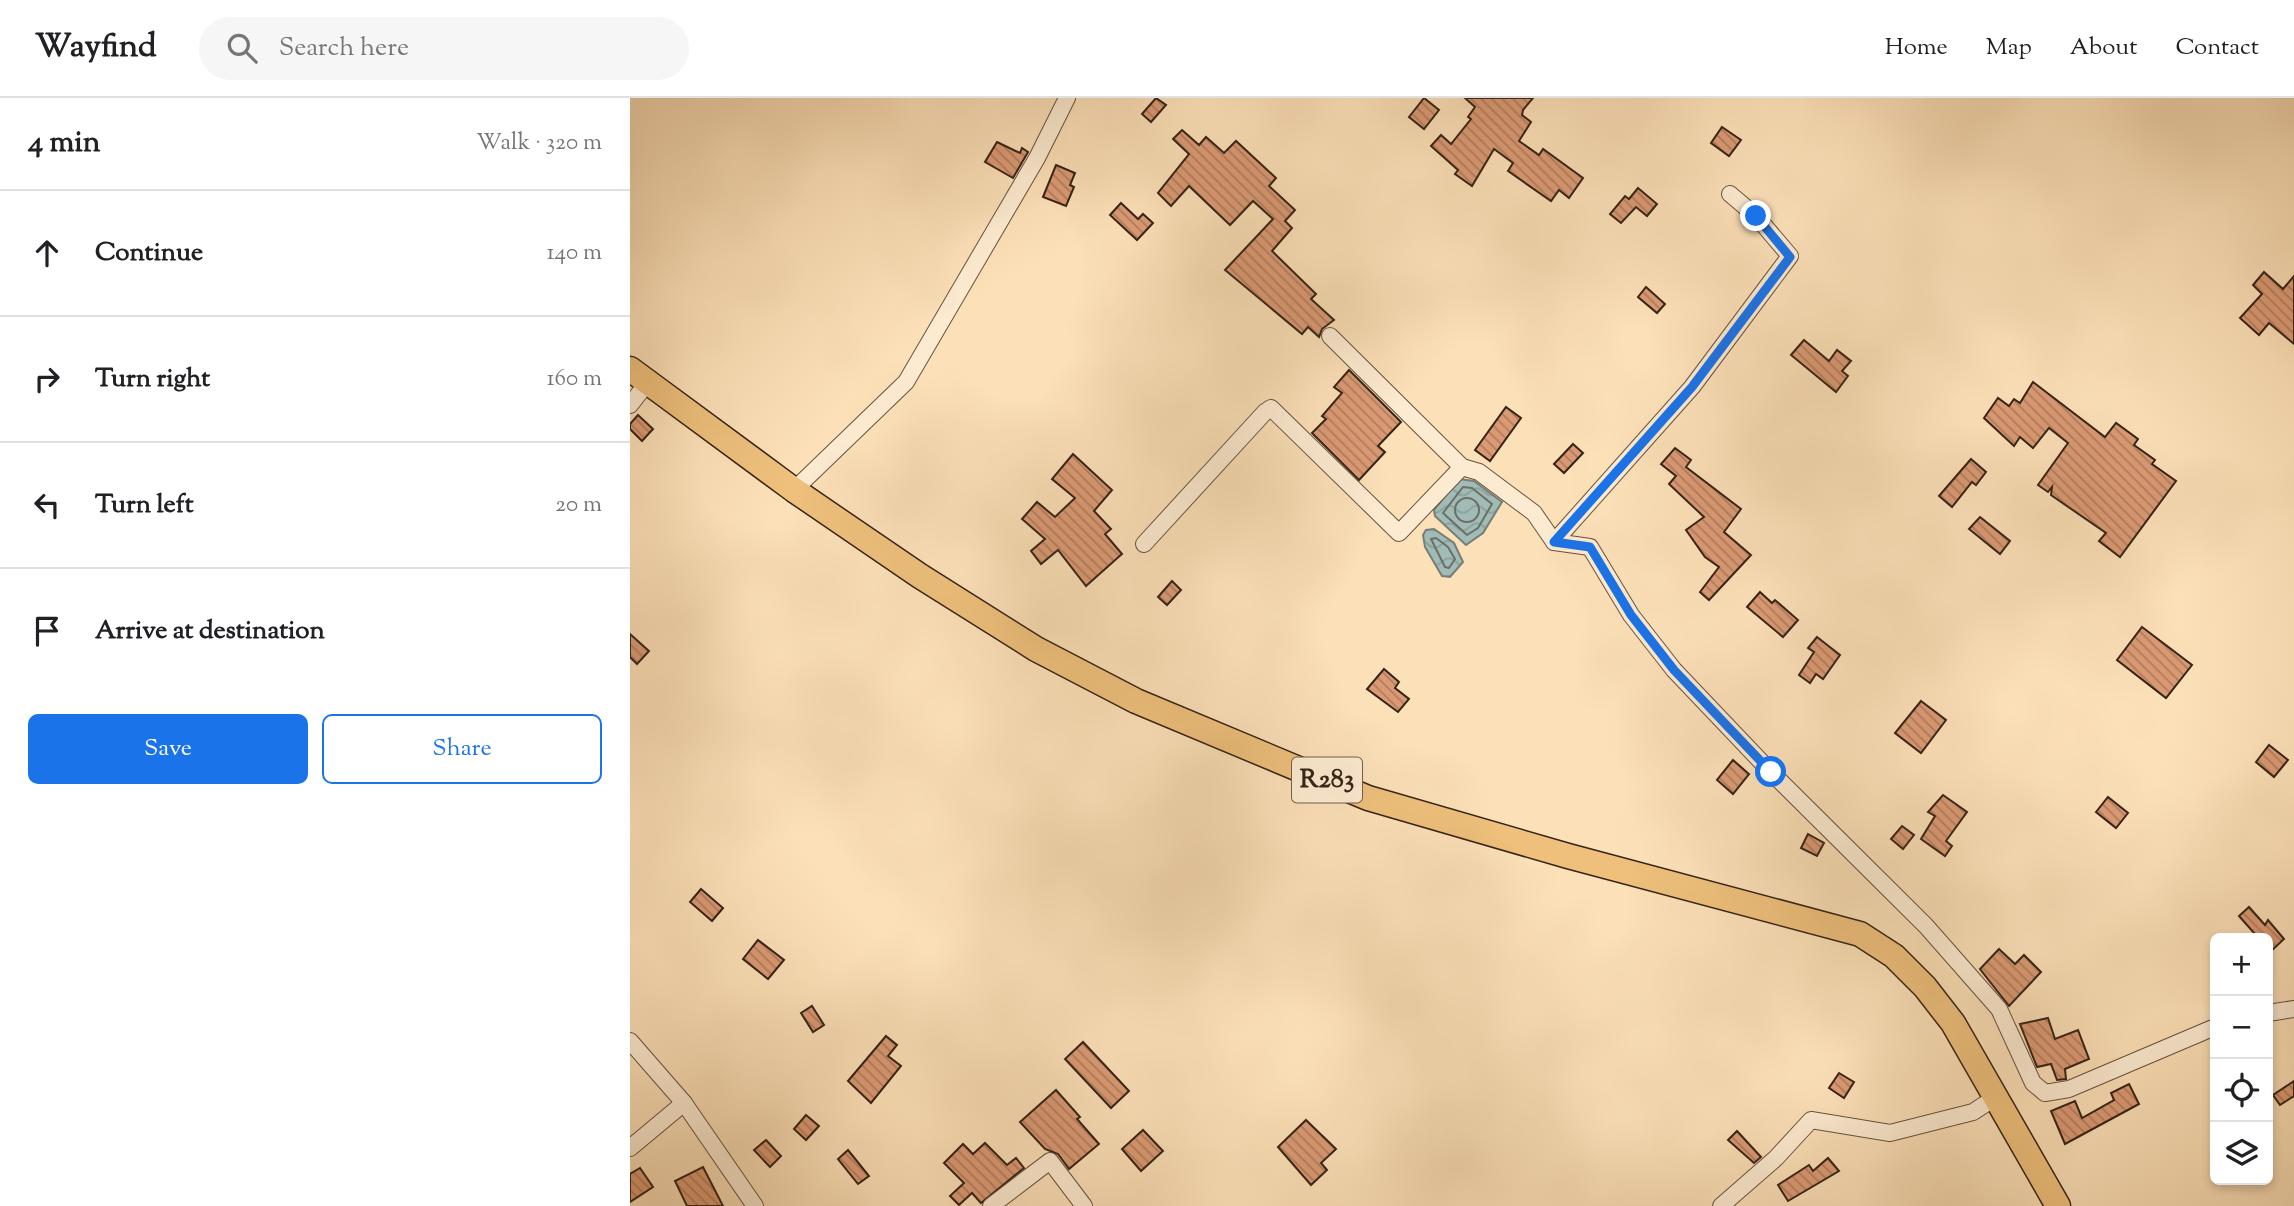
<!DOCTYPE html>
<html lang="en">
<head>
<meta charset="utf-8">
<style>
  :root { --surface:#fff; --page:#f6f6f6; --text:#202124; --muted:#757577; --line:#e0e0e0; --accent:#1a73e8 }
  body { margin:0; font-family:"Sorts Mill Goudy",serif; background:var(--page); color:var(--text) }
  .controls { position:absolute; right:21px; bottom:21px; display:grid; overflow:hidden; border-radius:10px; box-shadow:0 4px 10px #0003 }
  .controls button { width:63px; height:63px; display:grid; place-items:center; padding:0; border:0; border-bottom:2px solid var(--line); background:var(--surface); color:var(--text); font:35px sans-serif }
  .stop { position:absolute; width:21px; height:21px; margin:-16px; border:5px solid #1a73e8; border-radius:50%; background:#fff }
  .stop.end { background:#1a73e8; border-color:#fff; box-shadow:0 2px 7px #0008 }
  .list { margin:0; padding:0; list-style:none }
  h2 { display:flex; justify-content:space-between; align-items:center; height:91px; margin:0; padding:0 28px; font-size:30px }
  h2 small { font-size:23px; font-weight:400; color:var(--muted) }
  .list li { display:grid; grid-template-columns:46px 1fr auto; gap:21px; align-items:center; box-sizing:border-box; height:126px; padding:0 28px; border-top:2px solid var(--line) }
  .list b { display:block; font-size:26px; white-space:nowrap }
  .list em { font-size:23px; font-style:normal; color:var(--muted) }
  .actions { display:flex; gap:14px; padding:21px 28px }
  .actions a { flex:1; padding:16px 0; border:2px solid var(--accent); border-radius:10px; text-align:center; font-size:24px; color:var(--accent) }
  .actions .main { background:var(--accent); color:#fff }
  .icon { flex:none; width:38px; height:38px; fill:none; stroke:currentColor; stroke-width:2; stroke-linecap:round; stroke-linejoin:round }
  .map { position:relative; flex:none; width:1664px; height:1108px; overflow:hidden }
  header { display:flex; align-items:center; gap:42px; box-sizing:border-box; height:98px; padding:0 35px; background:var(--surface); border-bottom:2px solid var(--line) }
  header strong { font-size:33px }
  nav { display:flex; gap:38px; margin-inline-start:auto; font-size:24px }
  .search { width:490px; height:63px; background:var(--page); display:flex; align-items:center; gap:18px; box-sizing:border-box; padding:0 24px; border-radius:38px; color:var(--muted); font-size:26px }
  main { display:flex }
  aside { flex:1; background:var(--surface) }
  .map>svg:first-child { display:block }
</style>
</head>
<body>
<header>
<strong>Wayfind</strong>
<div class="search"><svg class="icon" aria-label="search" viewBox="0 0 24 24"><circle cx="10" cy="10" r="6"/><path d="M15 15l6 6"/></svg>Search here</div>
<nav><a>Home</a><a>Map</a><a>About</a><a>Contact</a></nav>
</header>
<main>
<aside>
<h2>4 min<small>Walk · 320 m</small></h2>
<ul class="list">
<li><svg class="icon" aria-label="ahead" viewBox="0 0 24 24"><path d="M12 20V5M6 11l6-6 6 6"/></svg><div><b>Continue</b></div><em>140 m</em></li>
<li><svg class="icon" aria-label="right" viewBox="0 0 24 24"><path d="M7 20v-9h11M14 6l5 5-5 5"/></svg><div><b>Turn right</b></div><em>160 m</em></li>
<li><svg class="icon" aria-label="left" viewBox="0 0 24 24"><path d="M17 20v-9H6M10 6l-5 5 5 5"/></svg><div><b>Turn left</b></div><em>20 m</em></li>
<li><svg class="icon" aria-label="arrive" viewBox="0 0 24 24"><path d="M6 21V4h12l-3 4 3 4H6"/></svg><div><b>Arrive at destination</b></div></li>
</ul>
<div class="actions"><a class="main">Save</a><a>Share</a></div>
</aside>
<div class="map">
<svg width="1664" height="1108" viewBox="0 0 1664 1108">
  <defs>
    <pattern id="water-waves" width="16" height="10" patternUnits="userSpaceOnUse" patternTransform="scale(1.75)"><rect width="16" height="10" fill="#a1bbb6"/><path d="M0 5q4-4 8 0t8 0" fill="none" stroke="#8ba09c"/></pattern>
    <pattern id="building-back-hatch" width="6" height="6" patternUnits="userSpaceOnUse" patternTransform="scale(1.75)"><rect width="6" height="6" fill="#db9a74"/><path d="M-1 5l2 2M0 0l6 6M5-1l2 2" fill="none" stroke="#b27d5e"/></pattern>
  </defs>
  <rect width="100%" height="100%" fill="#fce0b8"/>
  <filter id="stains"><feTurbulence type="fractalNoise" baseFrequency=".00286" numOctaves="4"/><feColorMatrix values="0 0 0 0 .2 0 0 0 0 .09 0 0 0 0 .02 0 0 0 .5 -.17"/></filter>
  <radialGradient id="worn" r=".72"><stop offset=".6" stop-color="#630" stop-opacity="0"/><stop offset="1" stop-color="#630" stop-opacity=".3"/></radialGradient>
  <g fill="url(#water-waves)" stroke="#767e76" stroke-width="2">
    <path d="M829 381 844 383 872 404 853 435 836 447 805 418 804 412Z"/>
    <path d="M804 431 824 445 833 464 820 479 812 478 795 449 793 437 796 432Z"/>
  </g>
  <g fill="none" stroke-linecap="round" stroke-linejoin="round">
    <g stroke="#6b6f66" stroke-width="2">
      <path d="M833 389 842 390 862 406 848 430 837 437 813 415Z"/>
      <circle cx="837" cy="412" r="12"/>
      <path d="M806 440 818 449 825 461 819 470 815 469 801 441Z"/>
    </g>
  </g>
  <g fill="url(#building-back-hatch)" stroke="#352317" stroke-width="2">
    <path d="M526 0 536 7 521 24 512 16Z"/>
    <path d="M794 0 809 12 794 31 779 19Z"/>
    <path d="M835 0H903L893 12 892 17 901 24 889 43 909 57 913 51 953 80 939 100 929 92 921 103 878 73 883 65 864 51 842 88 825 76 828 72 801 48 811 37 821 46 841 21 838 19 845 9Z"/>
    <path d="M1092 29 1111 42 1099 58 1081 45Z"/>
    <path d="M552 32 569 47 576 39 594 55 606 43 646 80 639 88 665 112 655 123 662 130 642 153 686 196 681 201 704 222 692 231 689 239 678 229 672 236 595 172 643 121 623 103 600 127 559 88 541 108 528 95 559 56 543 41Z"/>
    <path d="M367 44 390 55 392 50 398 54 383 80 355 64Z"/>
    <path d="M426 67 445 75 440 87 444 89 436 108 413 99Z"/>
    <path d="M1008 90 1027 106 1017 118 1006 109 991 125 980 116 995 98 999 101Z"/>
    <path d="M491 105 508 121 513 116 523 125 507 142 480 117Z"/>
    <path d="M1634 174 1653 191 1664 178V246L1639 225 1629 237 1610 220 1632 196 1623 187Z"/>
    <path d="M1016 189 1035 206 1027 215 1008 199Z"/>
    <path d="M1174 242 1199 263 1207 252 1221 263 1212 273 1218 278 1206 294 1161 257Z"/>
    <path d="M719 272 771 324 748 348 755 354 729 382 682 335 696 321 692 318 712 295 704 289Z"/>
    <path d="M1403 284 1475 339 1486 325 1508 341 1504 347 1525 362 1522 366 1546 383 1490 459 1469 443 1476 435 1421 397 1422 389 1418 394 1408 387 1438 345 1419 330 1403 350 1390 339 1384 348 1354 320 1368 300 1379 308 1384 301 1390 305Z"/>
    <path d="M876 309 891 320 860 363 845 352Z"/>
    <path d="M8 317 23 331 12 343 0 331V326Z"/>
    <path d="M943 346 953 355 934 375 924 366Z"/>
    <path d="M1045 350 1061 362 1056 369 1111 411 1094 434 1121 457 1079 502 1070 494 1089 469 1075 459 1056 432 1074 419 1039 386 1046 378 1031 366Z"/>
    <path d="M443 356 482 392 464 413 481 431 475 436 492 456 456 488 428 452 411 466 401 453 415 441 392 421 407 404 425 419 445 400 422 381Z"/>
    <path d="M1341 361 1356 374 1346 387 1342 384 1322 409 1309 398Z"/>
    <path d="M1350 419 1380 443 1370 456 1339 431Z"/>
    <path d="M542 483 551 492 537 507 528 499Z"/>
    <path d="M1130 494 1142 505 1145 502 1168 522 1153 539 1117 509Z"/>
    <path d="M1512 529 1562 567 1536 600 1487 562Z"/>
    <path d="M0 536 19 553 7 566 0 559Z"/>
    <path d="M1187 539 1210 557 1193 581 1186 576 1180 585 1169 577 1184 554 1178 550Z"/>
    <path d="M754 571 769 584 765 590 779 601 768 614 737 591Z"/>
    <path d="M1291 603 1316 622 1291 655 1265 635Z"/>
    <path d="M1639 647 1658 662 1644 679 1626 664Z"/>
    <path d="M1103 662 1119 676 1103 696 1087 682Z"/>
    <path d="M1313 697 1337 714 1316 743 1322 748 1315 758 1291 741 1305 718 1298 714Z"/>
    <path d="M1478 699 1498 715 1486 730 1466 714Z"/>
    <path d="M1272 728 1284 737 1273 751 1261 741Z"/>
    <path d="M1178 736 1194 745 1187 758 1171 750Z"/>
    <path d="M71 791 93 810 82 823 60 804Z"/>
    <path d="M1619 809 1635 827 1638 822 1654 841 1638 856V840H1621L1625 836 1609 818Z"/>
    <path d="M128 842 154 862 138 881 113 861Z"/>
    <path d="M1369 851 1385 866 1394 857 1411 874 1379 908 1350 871Z"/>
    <path d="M182 908 194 927 183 934 171 915Z"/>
    <path d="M1418 920 1425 941 1448 932 1459 961 1435 971 1436 981 1427 982 1421 966 1407 969 1390 926Z"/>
    <path d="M256 938 267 947 258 958 271 968 241 1005 218 983Z"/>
    <path d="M453 944 499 993 481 1010 435 961Z"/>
    <path d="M1209 975 1224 984 1214 1000 1199 990Z"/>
    <path d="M1664 983V998L1650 1007 1643 997Z"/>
    <path d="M1499 986 1509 1006 1435 1046 1421 1013 1445 1003 1452 1020 1484 1002 1481 995Z"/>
    <path d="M426 992 450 1019 447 1021 469 1046 439 1071 428 1056 415 1051 390 1024Z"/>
    <path d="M176 1017 189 1028 176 1042 164 1031Z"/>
    <path d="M676 1022 706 1051 691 1065 697 1072 681 1087 648 1049Z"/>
    <path d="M513 1032 533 1053 511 1073 492 1051Z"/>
    <path d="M1107 1033 1131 1059 1124 1065 1098 1042Z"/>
    <path d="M136 1042 151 1058 140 1069 124 1052Z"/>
    <path d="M355 1045 377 1067 386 1060 394 1070 351 1105 342 1095 329 1107 320 1098 334 1085 314 1065 333 1046 343 1056Z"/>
    <path d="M218 1052 239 1078 228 1086 208 1061Z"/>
    <path d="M1198 1060 1209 1073 1158 1103 1148 1087 1179 1067 1183 1073Z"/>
    <path d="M73 1069 93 1108H57L45 1083Z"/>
    <path d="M10 1070 23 1089 0 1104V1076Z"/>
  </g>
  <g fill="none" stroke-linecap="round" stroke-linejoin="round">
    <g stroke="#67523f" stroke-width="18">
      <g id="minor">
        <path d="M700 238 832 369 849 374 904 415 924 444 960 449 1001 517 1044 572 1141 674 1296 828 1369 911 1403 985 1415 995 1439 991 1585 929"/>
        <path d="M0 307 18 284"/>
        <path d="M164 392 276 284 407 60 437 0"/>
        <path d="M924 444 1062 289 1160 158 1126 118 1100 96"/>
        <path d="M514 446 635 314 641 310 769 435 832 369"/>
        <path d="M1638 915 1664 911"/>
        <path d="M0 943 54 1005 125 1108"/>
        <path d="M0 1050 54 1005"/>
        <path d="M361 1108 420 1063 454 1108"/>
        <path d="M1091 1108 1146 1060 1181 1022 1260 1035 1343 1014 1366 999"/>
      </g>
    </g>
    <g stroke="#352317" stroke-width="27">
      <path id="primary" d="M0 271 164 392 290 478 406 551 506 603 738 700 938 758 1230 836 1264 858 1295 889 1323 925 1428 1108"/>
    </g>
    <use href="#minor" stroke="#fdebd1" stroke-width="16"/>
    <use href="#primary" stroke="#eec07c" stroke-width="24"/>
  </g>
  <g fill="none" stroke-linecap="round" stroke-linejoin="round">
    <path stroke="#1a73e8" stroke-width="9" d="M1126 118 1160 159 1062 289 924 444 960 449 1001 517 1044 572 1141 674"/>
  </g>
  <g text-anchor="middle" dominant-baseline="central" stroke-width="5" stroke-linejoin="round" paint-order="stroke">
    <rect fill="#fdebd1" stroke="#715f4f" stroke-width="2" x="662" y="659.5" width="70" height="45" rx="5"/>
    <g font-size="26" font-weight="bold" fill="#352317">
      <text x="697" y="682">R283</text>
    </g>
  </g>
  <rect width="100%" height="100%" filter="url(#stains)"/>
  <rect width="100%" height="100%" fill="url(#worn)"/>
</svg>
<div class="controls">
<button>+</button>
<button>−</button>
<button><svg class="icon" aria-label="locate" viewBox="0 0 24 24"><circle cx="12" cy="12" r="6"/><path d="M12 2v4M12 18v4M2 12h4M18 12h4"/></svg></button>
<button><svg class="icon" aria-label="layers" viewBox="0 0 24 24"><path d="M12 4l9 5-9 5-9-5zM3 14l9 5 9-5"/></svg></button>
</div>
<div class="stop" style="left:1141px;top:674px"></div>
<div class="stop end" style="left:1126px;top:118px"></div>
</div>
</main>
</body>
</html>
